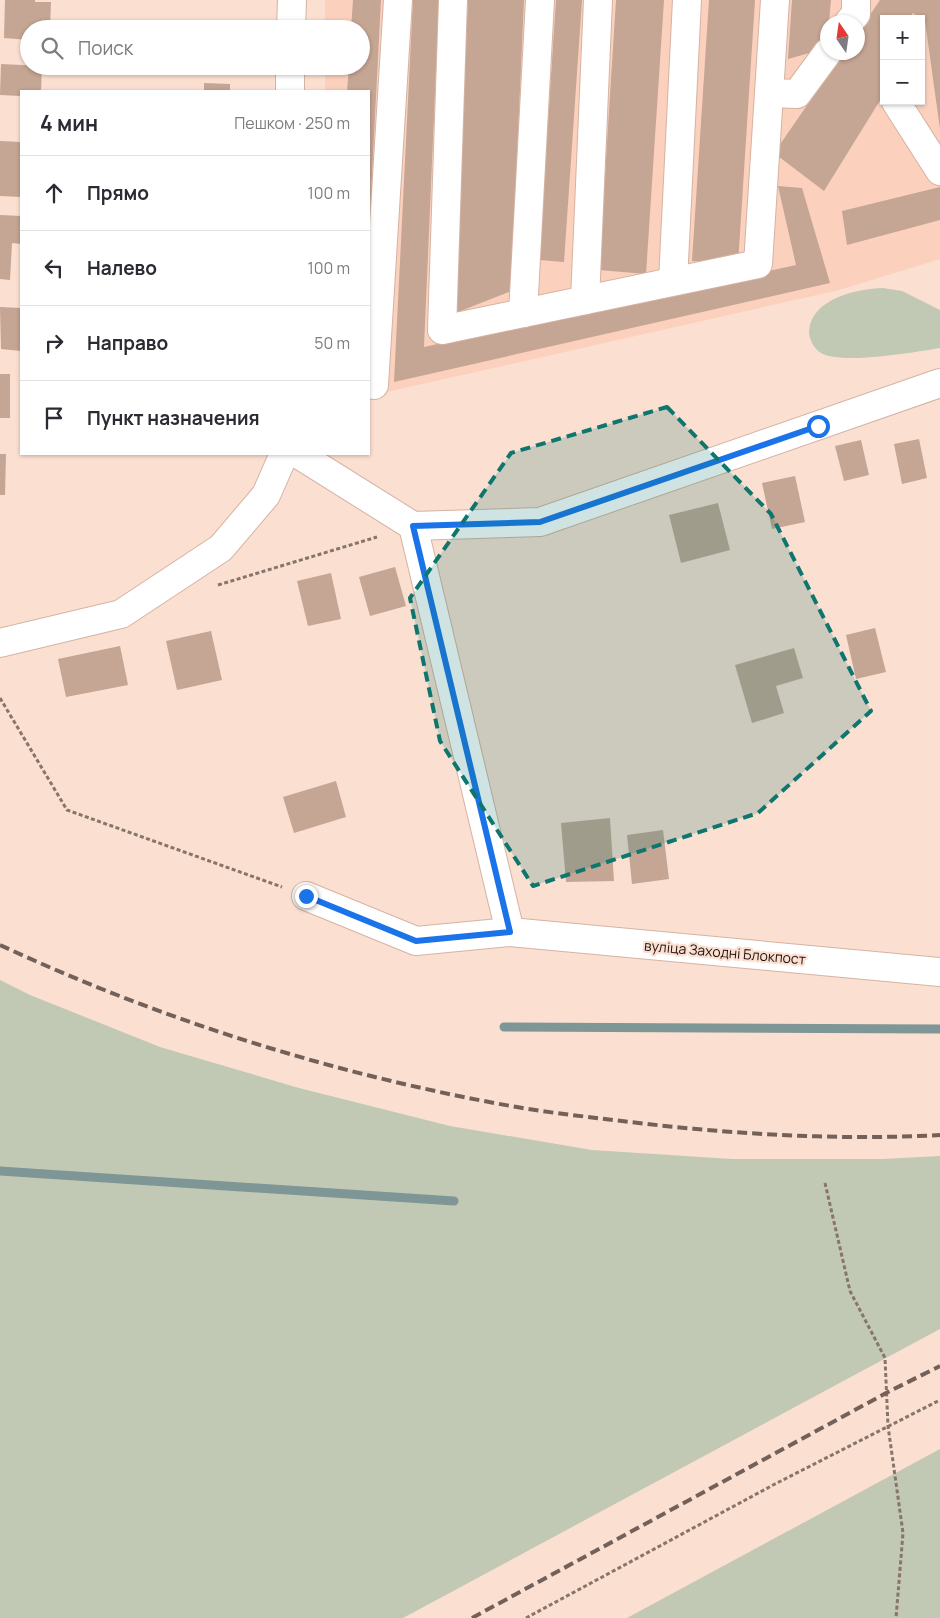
<!DOCTYPE html>
<html lang="ru">
<head>
<meta charset="utf-8">
<style>
  :root { --surface:#fff; --page:#f2f2f3; --text:#2b2b33; --muted:#7c7c81; --line:#e1e1e2 }
  body { margin:0; font-family:Manrope,sans-serif; background:var(--page); color:var(--text) }
  .controls { position:absolute; right:15px; top:15px; display:grid; overflow:hidden; border-radius:0px; box-shadow:0 1px 4px #0004 }
  .controls button { width:45px; height:45px; display:grid; place-items:center; padding:0; border:0; border-bottom:1px solid var(--line); background:var(--surface); color:var(--text); font:25px sans-serif }
  .compass { position:absolute; left:820px; top:15px; width:45px; height:45px; border-radius:50%; background:var(--surface); box-shadow:0 1px 4px #0004; rotate:347deg }
  .stop { position:absolute; width:15px; height:15px; margin:-11px; border:4px solid #1a73e8; border-radius:50%; background:#fff }
  .stop.end { background:#1a73e8; border-color:#fff; box-shadow:0 1px 5px #0008 }
  .list { margin:0; padding:0; list-style:none }
  h2 { display:flex; justify-content:space-between; align-items:center; height:65px; margin:0; padding:0 20px; font-size:21px }
  h2 small { font-size:16px; font-weight:400; color:var(--muted) }
  .list li { display:grid; grid-template-columns:32px 1fr auto; gap:15px; align-items:center; box-sizing:border-box; height:75px; padding:0 20px; border-top:1px solid var(--line) }
  .list b { display:block; font-size:19px; white-space:nowrap }
  .list em { font-size:16px; font-style:normal; color:var(--muted) }
  .icon { flex:none; width:28px; height:28px; fill:none; stroke:currentColor; stroke-width:2; stroke-linecap:round; stroke-linejoin:round }
  .map { position:relative; flex:none; width:940px; height:1618px; overflow:hidden }
  .search { position:absolute; background:var(--surface); box-shadow:0 1px 4px #0004; left:20px; top:20px; width:350px; height:55px; display:flex; align-items:center; gap:12px; box-sizing:border-box; padding:0 18px; border-radius:28px; color:var(--muted); font-size:19px }
  .panel { position:absolute; background:var(--surface); box-shadow:0 1px 4px #0004; left:20px; top:90px; width:350px; height:365px; border-radius:0px }
  .map>svg:first-child { display:block }
</style>
</head>
<body>
<div class="map">
<svg width="940" height="1618" viewBox="0 0 940 1618">
  <rect width="100%" height="100%" fill="#fbdfd1"/>
  <path fill="#fbd0bc" fill-rule="evenodd" d="M325 0H940V259L839 290 369 396V91H325V66H361V29H325ZM884 19H921V101H884ZM828 22H858V52H828Z"/>
  <g fill="#c1c9b4">
    <path d="M883 288 902 291 940 310V348C916 352 841 365 821 353 814 349 809 339 809 331 812 298 857 289 883 288Z"/>
    <path d="M0 980 30 995 160 1047 299 1088 450 1126 592 1150 732 1159H883L940 1156V1329L403 1618H0Z"/>
    <path d="M940 1449V1618H627Z"/>
  </g>
  <g fill="none" stroke-linecap="round" stroke-linejoin="round">
    <g stroke="#7e9695" stroke-width="9">
      <path d="M504 1027 940 1029"/>
      <path d="M0 1171 454 1201"/>
    </g>
  </g>
  <g fill="#c5a593">
    <path d="M5 0H35V2H51L50 29H29V40L4 38Z"/>
    <path d="M353 0H381L370 213H369V91H347L349 66H361V29H351Z"/>
    <path d="M413 0H439L424 347 796 265 778 186 802 188 830 283 394 382Z"/>
    <path d="M468 0H524L511 291 453 314Z"/>
    <path d="M556 0H582L564 262 539 260Z"/>
    <path d="M616 0H664L646 274 599 270Z"/>
    <path d="M709 0H755L738 264 692 261Z"/>
    <path d="M792 0H831L829 22H828L827 48 788 59Z"/>
    <path d="M880 0H940V129L925 21 913 13 908 19H884V94L824 191 774 153 844 52H858V33Z"/>
    <path d="M1 64 42 66 41 91H21V96L0 95Z"/>
    <path d="M204 83 230 84V91H204Z"/>
    <path d="M0 141 21 142V197L0 196Z"/>
    <path d="M940 187V220L847 245 842 211Z"/>
    <path d="M0 215 21 216V244L12 243 10 280 0 279Z"/>
    <path d="M0 307 21 308V351L1 349Z"/>
    <rect x="0" y="374" width="10" height="44"/>
    <path d="M919 439 927 478 902 484 894 444Z"/>
    <path d="M861 440 869 475 844 481 835 446Z"/>
    <path d="M0 454H6L5 495H0Z"/>
    <path d="M795 476 805 522 772 529 762 483Z"/>
    <path d="M718 503 730 550 681 563 669 515Z"/>
    <path d="M395 567 406 606 370 616 359 577Z"/>
    <path d="M331 573 341 619 308 626 297 581Z"/>
    <path d="M875 628 886 672 856 679 846 635Z"/>
    <path d="M211 631 222 680 177 690 166 641Z"/>
    <path d="M120 646 128 685 66 697 58 659Z"/>
    <path d="M794 648 803 678 776 686 784 713 752 723 735 665Z"/>
    <path d="M336 781 346 817 294 833 283 797Z"/>
    <path d="M610 818 614 881 566 882 561 823Z"/>
    <path d="M663 830 669 879 632 884 627 835Z"/>
  </g>
  <g fill="none" stroke-linecap="round" stroke-linejoin="round">
    <g stroke="#d5b3a3" stroke-width="30">
      <g id="minor">
        <path d="M453 0 442 330 758 264 775 0"/>
        <path d="M849 22 856 14V0"/>
        <path d="M291 29 292 0"/>
        <path d="M290 91V66"/>
        <path d="M769 93 797 94 828 52"/>
        <path d="M896 102 940 171"/>
        <path d="M673 281 687 0"/>
        <path d="M585 300 598 0"/>
        <path d="M523 313 540 0"/>
        <path d="M374 385 398 0"/>
        <path d="M298 454 413 526 540 522 940 383"/>
        <path d="M0 643 121 614 221 548 266 495 284 454"/>
        <path d="M306 896 416 941 510 932 413 526"/>
        <path d="M510 932 940 972"/>
      </g>
    </g>
    <g stroke="#87746b" stroke-width="3" stroke-dasharray="4 2.5" stroke-linecap="butt">
      <path d="M218 585 377 537"/>
      <path d="M0 698 67 810 282 887"/>
      <path d="M825 1183 850 1291 885 1358 888 1426 903 1533 896 1618"/>
      <path d="M526 1618 775 1484 940 1400"/>
    </g>
    <use href="#minor" stroke="#fff" stroke-width="28"/>
    <g stroke="#736159" stroke-width="4" stroke-dasharray="10 5" stroke-linecap="butt">
      <path d="M0 945C168 1023 346 1078 528 1109 554 1113 580 1116 605 1119 716 1133 828 1141 940 1135"/>
      <path d="M472 1618 888 1392 940 1366"/>
    </g>
  </g>
  <g fill="none" stroke-linecap="round" stroke-linejoin="round">
    <path stroke="#1a73e8" stroke-width="6" d="M306 896 416 941 510 932 413 526 540 522 818 426"/>
  </g>
  <path fill="#0f766e" fill-opacity="0.2" stroke="#0f766e" stroke-width="4" stroke-dasharray="10 6" stroke-linejoin="round" d="M667 407 771 514 871 711 758 813 533 886 440 741 410 598 511 453Z"/>
  <g text-anchor="middle" dominant-baseline="central" stroke-width="4.5" stroke-linejoin="round" paint-order="stroke">
    <g font-size="14" fill="#20140f" stroke="#fbdfd1">
      <text transform="translate(725 952) rotate(5)">вуліца Заходні Блокпост</text>
    </g>
  </g>
</svg>
<div class="controls">
<button>+</button>
<button>−</button>
</div>
<svg class="compass" viewBox="-18 -18 36 36"><path d="M0-13l5 13h-10z" fill="#e53935"/><path d="M0 13l5-13h-10z" fill="#7c7c81"/></svg>
<div class="stop" style="left:818px;top:426px"></div>
<div class="stop end" style="left:306px;top:896px"></div>
<div class="search"><svg class="icon" aria-label="search" viewBox="0 0 24 24"><circle cx="10" cy="10" r="6"/><path d="M15 15l6 6"/></svg>Поиск</div>
<section class="panel">
<h2>4 мин<small>Пешком · 250 m</small></h2>
<ul class="list">
<li><svg class="icon" aria-label="ahead" viewBox="0 0 24 24"><path d="M12 20V5M6 11l6-6 6 6"/></svg><div><b>Прямо</b></div><em>100 m</em></li>
<li><svg class="icon" aria-label="left" viewBox="0 0 24 24"><path d="M17 20v-9H6M10 6l-5 5 5 5"/></svg><div><b>Налево</b></div><em>100 m</em></li>
<li><svg class="icon" aria-label="right" viewBox="0 0 24 24"><path d="M7 20v-9h11M14 6l5 5-5 5"/></svg><div><b>Направо</b></div><em>50 m</em></li>
<li><svg class="icon" aria-label="arrive" viewBox="0 0 24 24"><path d="M6 21V4h12l-3 4 3 4H6"/></svg><div><b>Пункт назначения</b></div></li>
</ul>
</section>
</div>
</body>
</html>
